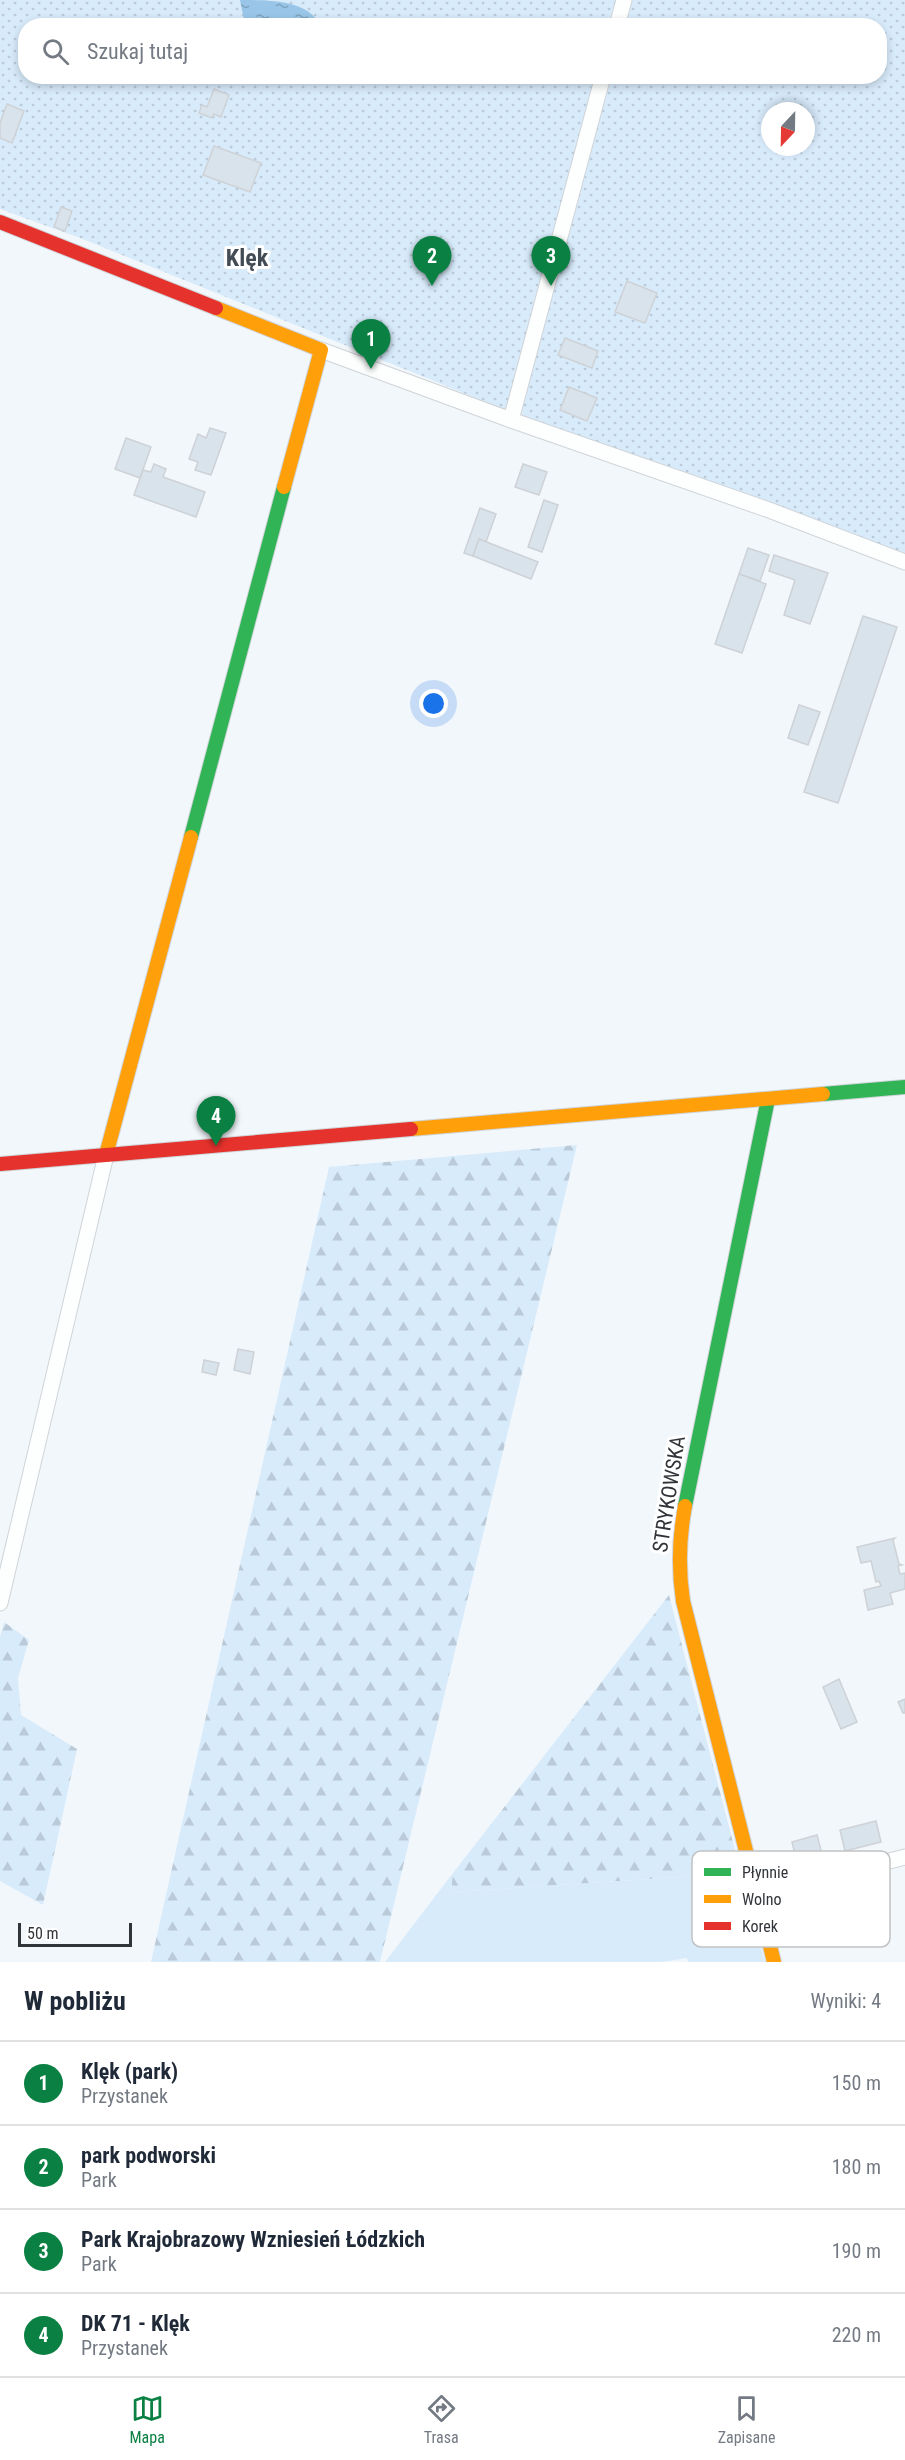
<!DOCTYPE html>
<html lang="pl">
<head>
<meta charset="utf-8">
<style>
  :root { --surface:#fff; --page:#f6f6f7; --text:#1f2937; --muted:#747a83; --line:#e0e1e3; --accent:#0b8043 }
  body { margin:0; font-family:"Roboto Condensed",sans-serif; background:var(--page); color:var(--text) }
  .compass { position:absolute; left:761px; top:102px; width:54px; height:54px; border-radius:50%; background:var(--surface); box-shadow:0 3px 9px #0003; rotate:202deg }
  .scale { position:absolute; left:18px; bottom:15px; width:114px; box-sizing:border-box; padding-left:6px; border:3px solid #313539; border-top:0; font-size:16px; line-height:21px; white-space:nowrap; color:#313539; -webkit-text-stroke:4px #fff; paint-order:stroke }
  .you { position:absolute; left:434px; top:704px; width:21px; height:21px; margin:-15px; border:4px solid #fff; border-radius:50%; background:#1a73e8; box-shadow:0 0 0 9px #1a73e833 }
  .badge { display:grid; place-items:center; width:39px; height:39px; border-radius:50%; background:var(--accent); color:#fff; font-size:20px; font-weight:700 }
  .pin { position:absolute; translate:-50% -50px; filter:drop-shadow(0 2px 3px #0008) }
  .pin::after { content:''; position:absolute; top:32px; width:21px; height:18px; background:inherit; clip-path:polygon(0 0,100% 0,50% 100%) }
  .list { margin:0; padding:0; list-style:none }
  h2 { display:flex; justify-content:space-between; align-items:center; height:78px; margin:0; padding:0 24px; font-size:26px }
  h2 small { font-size:20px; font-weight:400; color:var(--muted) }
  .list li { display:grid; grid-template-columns:39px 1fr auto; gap:18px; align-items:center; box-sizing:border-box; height:84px; padding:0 24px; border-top:2px solid var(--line) }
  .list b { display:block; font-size:22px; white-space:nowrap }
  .list p { margin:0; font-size:20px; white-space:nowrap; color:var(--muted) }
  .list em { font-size:20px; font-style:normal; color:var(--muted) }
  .icon { flex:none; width:33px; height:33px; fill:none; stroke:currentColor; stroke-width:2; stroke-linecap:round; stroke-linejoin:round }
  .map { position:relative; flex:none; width:905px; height:1962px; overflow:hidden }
  .search { position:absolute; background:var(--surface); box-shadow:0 3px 9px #0003; left:18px; right:18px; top:18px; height:66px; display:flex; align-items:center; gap:15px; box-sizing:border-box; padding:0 21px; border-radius:24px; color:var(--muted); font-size:22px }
  .sheet { height:414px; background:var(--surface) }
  nav { display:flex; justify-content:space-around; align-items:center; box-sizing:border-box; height:84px; border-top:2px solid var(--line); background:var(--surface); font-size:16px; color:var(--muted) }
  nav a { display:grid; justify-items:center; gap:3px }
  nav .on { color:var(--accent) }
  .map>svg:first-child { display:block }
</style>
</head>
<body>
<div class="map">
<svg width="905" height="1962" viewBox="0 0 905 1962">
  <defs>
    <pattern id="forest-firs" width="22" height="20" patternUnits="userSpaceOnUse" patternTransform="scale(1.5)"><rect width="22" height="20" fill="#d8ebfb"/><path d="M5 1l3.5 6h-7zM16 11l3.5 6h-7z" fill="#bacad8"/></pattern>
    <pattern id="park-dots" width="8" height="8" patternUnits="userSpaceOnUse" patternTransform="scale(1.5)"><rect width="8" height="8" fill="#d8ebfb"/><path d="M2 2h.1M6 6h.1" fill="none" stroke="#bacad8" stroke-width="1.8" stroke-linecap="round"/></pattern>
    <pattern id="water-ripples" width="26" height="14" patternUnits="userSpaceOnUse" patternTransform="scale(1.5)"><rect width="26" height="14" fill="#99c6e8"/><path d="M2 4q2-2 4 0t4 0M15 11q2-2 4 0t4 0" fill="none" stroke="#7da2bd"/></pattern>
  </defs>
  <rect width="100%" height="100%" fill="#f2f7fb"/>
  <path fill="#d8ebfb" d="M453 1873 451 1892 741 1873 765 1962H688L687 1958 662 1962H385Z"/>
  <g fill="url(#forest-firs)">
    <path d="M577 1145 380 1962H151L329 1167Z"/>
    <path d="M669 1595 741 1873 451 1892 453 1873Z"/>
    <path d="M4 1622 29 1640 18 1678 21 1715 77 1749 43 1905 0 1881V1637Z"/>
  </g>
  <path fill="url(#park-dots)" fill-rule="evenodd" d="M0 0H905V554L518 415 80 238 0 209ZM26 26H880V76H26ZM770 111H806V147H770Z"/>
  <path fill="url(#water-ripples)" d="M240 0C266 0 310 0 319 25H245Z"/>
  <g fill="#d8e3ec" stroke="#ced2d6" stroke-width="1.5">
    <path d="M214 89 229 95 221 117 214 114 212 118 199 113 202 105 207 107Z"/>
    <path d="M7 104 24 111 12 143 0 138V123Z"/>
    <path d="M214 146 261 163 250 192 203 175Z"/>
    <path d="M61 207 72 211 65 231 54 227Z"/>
    <path d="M627 281 657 293 645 323 615 312Z"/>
    <path d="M565 338 598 351 592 368 558 355Z"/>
    <path d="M569 387 597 398 587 421 560 410Z"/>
    <path d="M210 428 226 433 211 475 195 470 198 462 189 459 198 434 206 438Z"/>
    <path d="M126 438 151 447 140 478 115 469Z"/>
    <path d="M154 464 166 469 163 477 205 492 196 517 134 495 143 470 151 472Z"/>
    <path d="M523 464 547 472 539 495 515 487Z"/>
    <path d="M544 500 558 505 542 552 528 547Z"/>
    <path d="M480 508 496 514 486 542 479 539 473 556 464 553Z"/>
    <path d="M479 539 538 562 531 579 473 556Z"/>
    <path d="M748 548 769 555 760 581 739 574Z"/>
    <path d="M774 555 828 573 810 624 784 615 795 580 769 571Z"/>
    <path d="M739 574 766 584 742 653 715 644Z"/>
    <path d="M863 616 897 627 838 803 804 792Z"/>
    <path d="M799 705 820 712 808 745 788 738Z"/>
    <path d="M238 1349 254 1352 250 1374 234 1370Z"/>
    <path d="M204 1360 219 1363 216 1375 202 1372Z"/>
    <path d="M895 1538 893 1540 899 1564 902 1565 898 1566 900 1574 905 1573V1589L890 1593 893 1604 868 1610 864 1590 881 1586 879 1581 876 1582 871 1561 861 1563 857 1547Z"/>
    <path d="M839 1679 857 1722 841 1729 823 1687Z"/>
    <path d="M905 1699V1713H903L898 1702Z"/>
    <path d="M876 1821 881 1842 845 1851 840 1830Z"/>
    <path d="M817 1835 822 1854 797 1863 792 1842Z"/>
  </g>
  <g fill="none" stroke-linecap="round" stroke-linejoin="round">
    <g stroke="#cfd4d8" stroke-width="17">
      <g id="street">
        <path d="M617 26 624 0"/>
        <path d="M321 350 511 420 769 510 905 562"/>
        <path d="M511 420 603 76"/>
        <path d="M0 1603 106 1155"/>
        <path d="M757 1895 905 1857"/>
      </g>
    </g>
    <g stroke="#cfd4d8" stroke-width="16">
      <g id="fast">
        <path d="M191 837 284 487"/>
        <path d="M823 1094 905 1087"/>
        <path d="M685 1506 768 1099"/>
      </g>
    </g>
    <g stroke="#cfd4d8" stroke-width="16">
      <g id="slow">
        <path d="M216 308 321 350 284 487"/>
        <path d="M411 1129 823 1094"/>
        <path d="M106 1155 191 837"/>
        <path d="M685 1506C679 1538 678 1568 683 1601L774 1962"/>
      </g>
    </g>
    <g stroke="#cfd4d8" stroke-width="16">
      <g id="jam">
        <path d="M0 222 216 308"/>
        <path d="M0 1164 411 1129"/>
      </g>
    </g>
    <use href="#street" stroke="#fdfefe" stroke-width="15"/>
    <use href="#fast" stroke="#30b455" stroke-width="14"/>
    <use href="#slow" stroke="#ff9f0a" stroke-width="14"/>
    <use href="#jam" stroke="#e5322d" stroke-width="14"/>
  </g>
  <g text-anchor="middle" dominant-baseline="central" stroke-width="6" stroke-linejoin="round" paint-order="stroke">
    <g font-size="21" fill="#313539" stroke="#fff">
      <text transform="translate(669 1494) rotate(-81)">STRYKOWSKA</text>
    </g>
    <g font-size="24" font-weight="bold" fill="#434c54" stroke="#fff">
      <text x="247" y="258">Klęk</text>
    </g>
  </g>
  <rect x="692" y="1851" width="198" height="96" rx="9" fill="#fff" stroke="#c1c2c4" stroke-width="1.5"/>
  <rect x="704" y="1868" width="27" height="8" fill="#30b455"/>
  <rect x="704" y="1895" width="27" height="8" fill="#ff9f0a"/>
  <rect x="704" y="1922" width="27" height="8" fill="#e5322d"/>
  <g font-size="16" fill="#313539">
    <text x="742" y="1878">Płynnie</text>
    <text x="742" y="1905">Wolno</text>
    <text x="742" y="1932">Korek</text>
  </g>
</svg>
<svg class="compass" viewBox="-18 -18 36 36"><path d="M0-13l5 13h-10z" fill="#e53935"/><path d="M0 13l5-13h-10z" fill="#747a83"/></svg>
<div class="scale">50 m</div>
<div class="you"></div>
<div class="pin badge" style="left:371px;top:369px">1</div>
<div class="pin badge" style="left:432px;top:286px">2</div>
<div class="pin badge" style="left:551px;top:286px">3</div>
<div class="pin badge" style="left:216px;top:1146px">4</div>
<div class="search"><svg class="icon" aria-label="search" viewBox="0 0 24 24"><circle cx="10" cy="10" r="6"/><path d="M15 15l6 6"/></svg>Szukaj tutaj</div>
</div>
<section class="sheet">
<h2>W pobliżu<small>Wyniki: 4</small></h2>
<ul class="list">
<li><span class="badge">1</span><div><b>Klęk (park)</b><p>Przystanek</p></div><em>150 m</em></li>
<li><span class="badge">2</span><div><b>park podworski</b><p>Park</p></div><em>180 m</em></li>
<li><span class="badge">3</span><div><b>Park Krajobrazowy Wzniesień Łódzkich</b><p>Park</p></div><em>190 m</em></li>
<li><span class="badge">4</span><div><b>DK 71 - Klęk</b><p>Przystanek</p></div><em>220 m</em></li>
</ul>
</section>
<nav>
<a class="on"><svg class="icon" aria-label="map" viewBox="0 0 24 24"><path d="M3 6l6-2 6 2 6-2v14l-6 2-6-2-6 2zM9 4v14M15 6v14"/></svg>Mapa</a>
<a><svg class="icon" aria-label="directions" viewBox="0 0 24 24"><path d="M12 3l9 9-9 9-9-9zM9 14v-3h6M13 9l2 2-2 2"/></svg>Trasa</a>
<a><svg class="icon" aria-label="saved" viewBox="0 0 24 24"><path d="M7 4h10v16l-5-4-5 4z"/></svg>Zapisane</a>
</nav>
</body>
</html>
